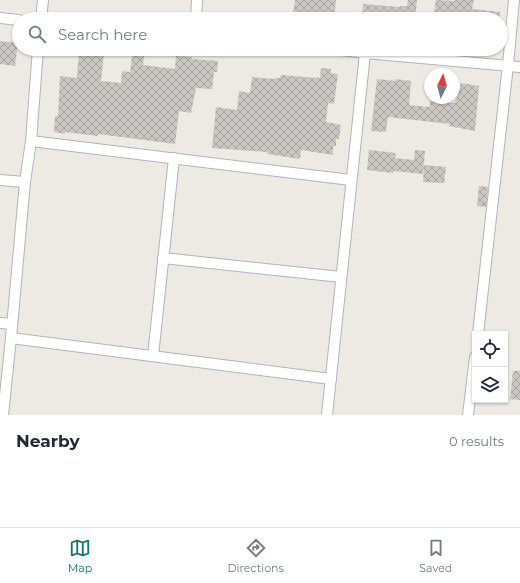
<!DOCTYPE html>
<html lang="en">
<head>
<meta charset="utf-8">
<style>
  :root { --surface:#fff; --page:#f2f2f3; --text:#1f2937; --muted:#747a83; --line:#e0e1e3; --accent:#0f766e }
  body { margin:0; font-family:Montserrat,sans-serif; background:var(--page); color:var(--text) }
  .controls { position:absolute; right:12px; bottom:12px; display:grid; overflow:hidden; border-radius:0px; box-shadow:0 1px 3px #0004 }
  .controls button { width:36px; height:36px; display:grid; place-items:center; padding:0; border:0; border-bottom:1px solid var(--line); background:var(--surface); color:var(--text); font:20px sans-serif }
  .compass { position:absolute; left:424px; top:68px; width:36px; height:36px; border-radius:50%; background:var(--surface); box-shadow:0 1px 3px #0004; rotate:6deg }
  .list { margin:0; padding:0; list-style:none }
  h2 { display:flex; justify-content:space-between; align-items:center; height:52px; margin:0; padding:0 16px; font-size:17px }
  h2 small { font-size:13px; font-weight:400; color:var(--muted) }
  .icon { flex:none; width:22px; height:22px; fill:none; stroke:currentColor; stroke-width:2; stroke-linecap:round; stroke-linejoin:round }
  .map { position:relative; flex:none; width:520px; height:415px; overflow:hidden }
  .search { position:absolute; background:var(--surface); box-shadow:0 1px 3px #0004; left:12px; right:12px; top:12px; height:44px; display:flex; align-items:center; gap:10px; box-sizing:border-box; padding:0 14px; border-radius:22px; color:var(--muted); font-size:15px }
  .sheet { height:112px; background:var(--surface) }
  nav { display:flex; justify-content:space-around; align-items:center; box-sizing:border-box; height:56px; border-top:1px solid var(--line); background:var(--surface); font-size:11px; color:var(--muted) }
  nav a { display:grid; justify-items:center; gap:2px }
  nav .on { color:var(--accent) }
  .map>svg:first-child { display:block }
</style>
</head>
<body>
<div class="map">
<svg width="520" height="415" viewBox="0 0 520 415">
  <defs>
    <pattern id="building-cross-hatch" width="8" height="8" patternUnits="userSpaceOnUse"><rect width="8" height="8" fill="#cac6c2"/><path d="M0 0l8 8M0 8l8-8" fill="none" stroke="#a7a4a1"/></pattern>
  </defs>
  <rect width="100%" height="100%" fill="#ede9e3"/>
  <g fill="url(#building-cross-hatch)">
    <path d="M295 0H336L334 19H292Z"/>
    <path d="M408 0H417L415 19H382L362 17 363 4 400 7V6H407Z"/>
    <path d="M436 0 455 1V0H474L472 9 500 12V19H433Z"/>
    <path d="M0 41 18 43 15 66 0 64Z"/>
    <path d="M133 49 145 50 143 65 175 69 176 56 192 57V59L218 61 217 72H214L212 89 196 88 191 113 179 111 175 144 98 134V136L65 132V134L54 132 55 116H58L60 76 77 78 79 50 104 53 101 81 121 83 122 71 130 72Z"/>
    <path d="M321 68 331 69V73L338 74 334 104 328 103 326 122 341 125 339 139H336V146H333V155L301 150 300 159 267 154 268 152 212 148 216 107 237 110 239 91 250 93 252 77 275 79V78H280L281 75 317 78V77L320 78Z"/>
    <path d="M377 79 395 81V79L411 81 409 105 430 107V101L455 103 461 83 479 86 475 131 449 126 450 124 388 117 386 132 371 131Z"/>
    <path d="M369 150 396 153 395 158 414 160 415 150 425 151 423 174 394 171 393 173 367 170Z"/>
    <path d="M424 165 446 167 444 183 423 182Z"/>
    <path d="M479 186 488 187 486 207 477 206Z"/>
    <path d="M513 371H520V400L510 399Z"/>
  </g>
  <g fill="none" stroke-linecap="round" stroke-linejoin="round">
    <g stroke="#b1b5b7" stroke-width="12">
      <g id="minor">
        <path d="M0 18 19 20"/>
        <path d="M41 19 43 0"/>
        <path d="M196 19 197 0"/>
        <path d="M335 49 365 53 520 67"/>
        <path d="M31 141 351 180"/>
        <path d="M0 180 25 182"/>
        <path d="M163 258 341 277"/>
        <path d="M0 323 12 324"/>
        <path d="M478 334 508 65 514 0"/>
        <path d="M11 338 331 379"/>
        <path d="M153 356 174 158"/>
        <path d="M3 415 11 338 25 182 31 141 38 49"/>
        <path d="M327 415 365 53"/>
        <path d="M468 415 475 357"/>
      </g>
    </g>
    <use href="#minor" stroke="#fff" stroke-width="10"/>
  </g>
</svg>
<div class="controls">
<button><svg class="icon" aria-label="locate" viewBox="0 0 24 24"><circle cx="12" cy="12" r="6"/><path d="M12 2v4M12 18v4M2 12h4M18 12h4"/></svg></button>
<button><svg class="icon" aria-label="layers" viewBox="0 0 24 24"><path d="M12 4l9 5-9 5-9-5zM3 14l9 5 9-5"/></svg></button>
</div>
<svg class="compass" viewBox="-18 -18 36 36"><path d="M0-13l5 13h-10z" fill="#e53935"/><path d="M0 13l5-13h-10z" fill="#747a83"/></svg>
<div class="search"><svg class="icon" aria-label="search" viewBox="0 0 24 24"><circle cx="10" cy="10" r="6"/><path d="M15 15l6 6"/></svg>Search here</div>
</div>
<section class="sheet">
<h2>Nearby<small>0 results</small></h2>
<ul class="list">
</ul>
</section>
<nav>
<a class="on"><svg class="icon" aria-label="map" viewBox="0 0 24 24"><path d="M3 6l6-2 6 2 6-2v14l-6 2-6-2-6 2zM9 4v14M15 6v14"/></svg>Map</a>
<a><svg class="icon" aria-label="directions" viewBox="0 0 24 24"><path d="M12 3l9 9-9 9-9-9zM9 14v-3h6M13 9l2 2-2 2"/></svg>Directions</a>
<a><svg class="icon" aria-label="saved" viewBox="0 0 24 24"><path d="M7 4h10v16l-5-4-5 4z"/></svg>Saved</a>
</nav>
</body>
</html>
